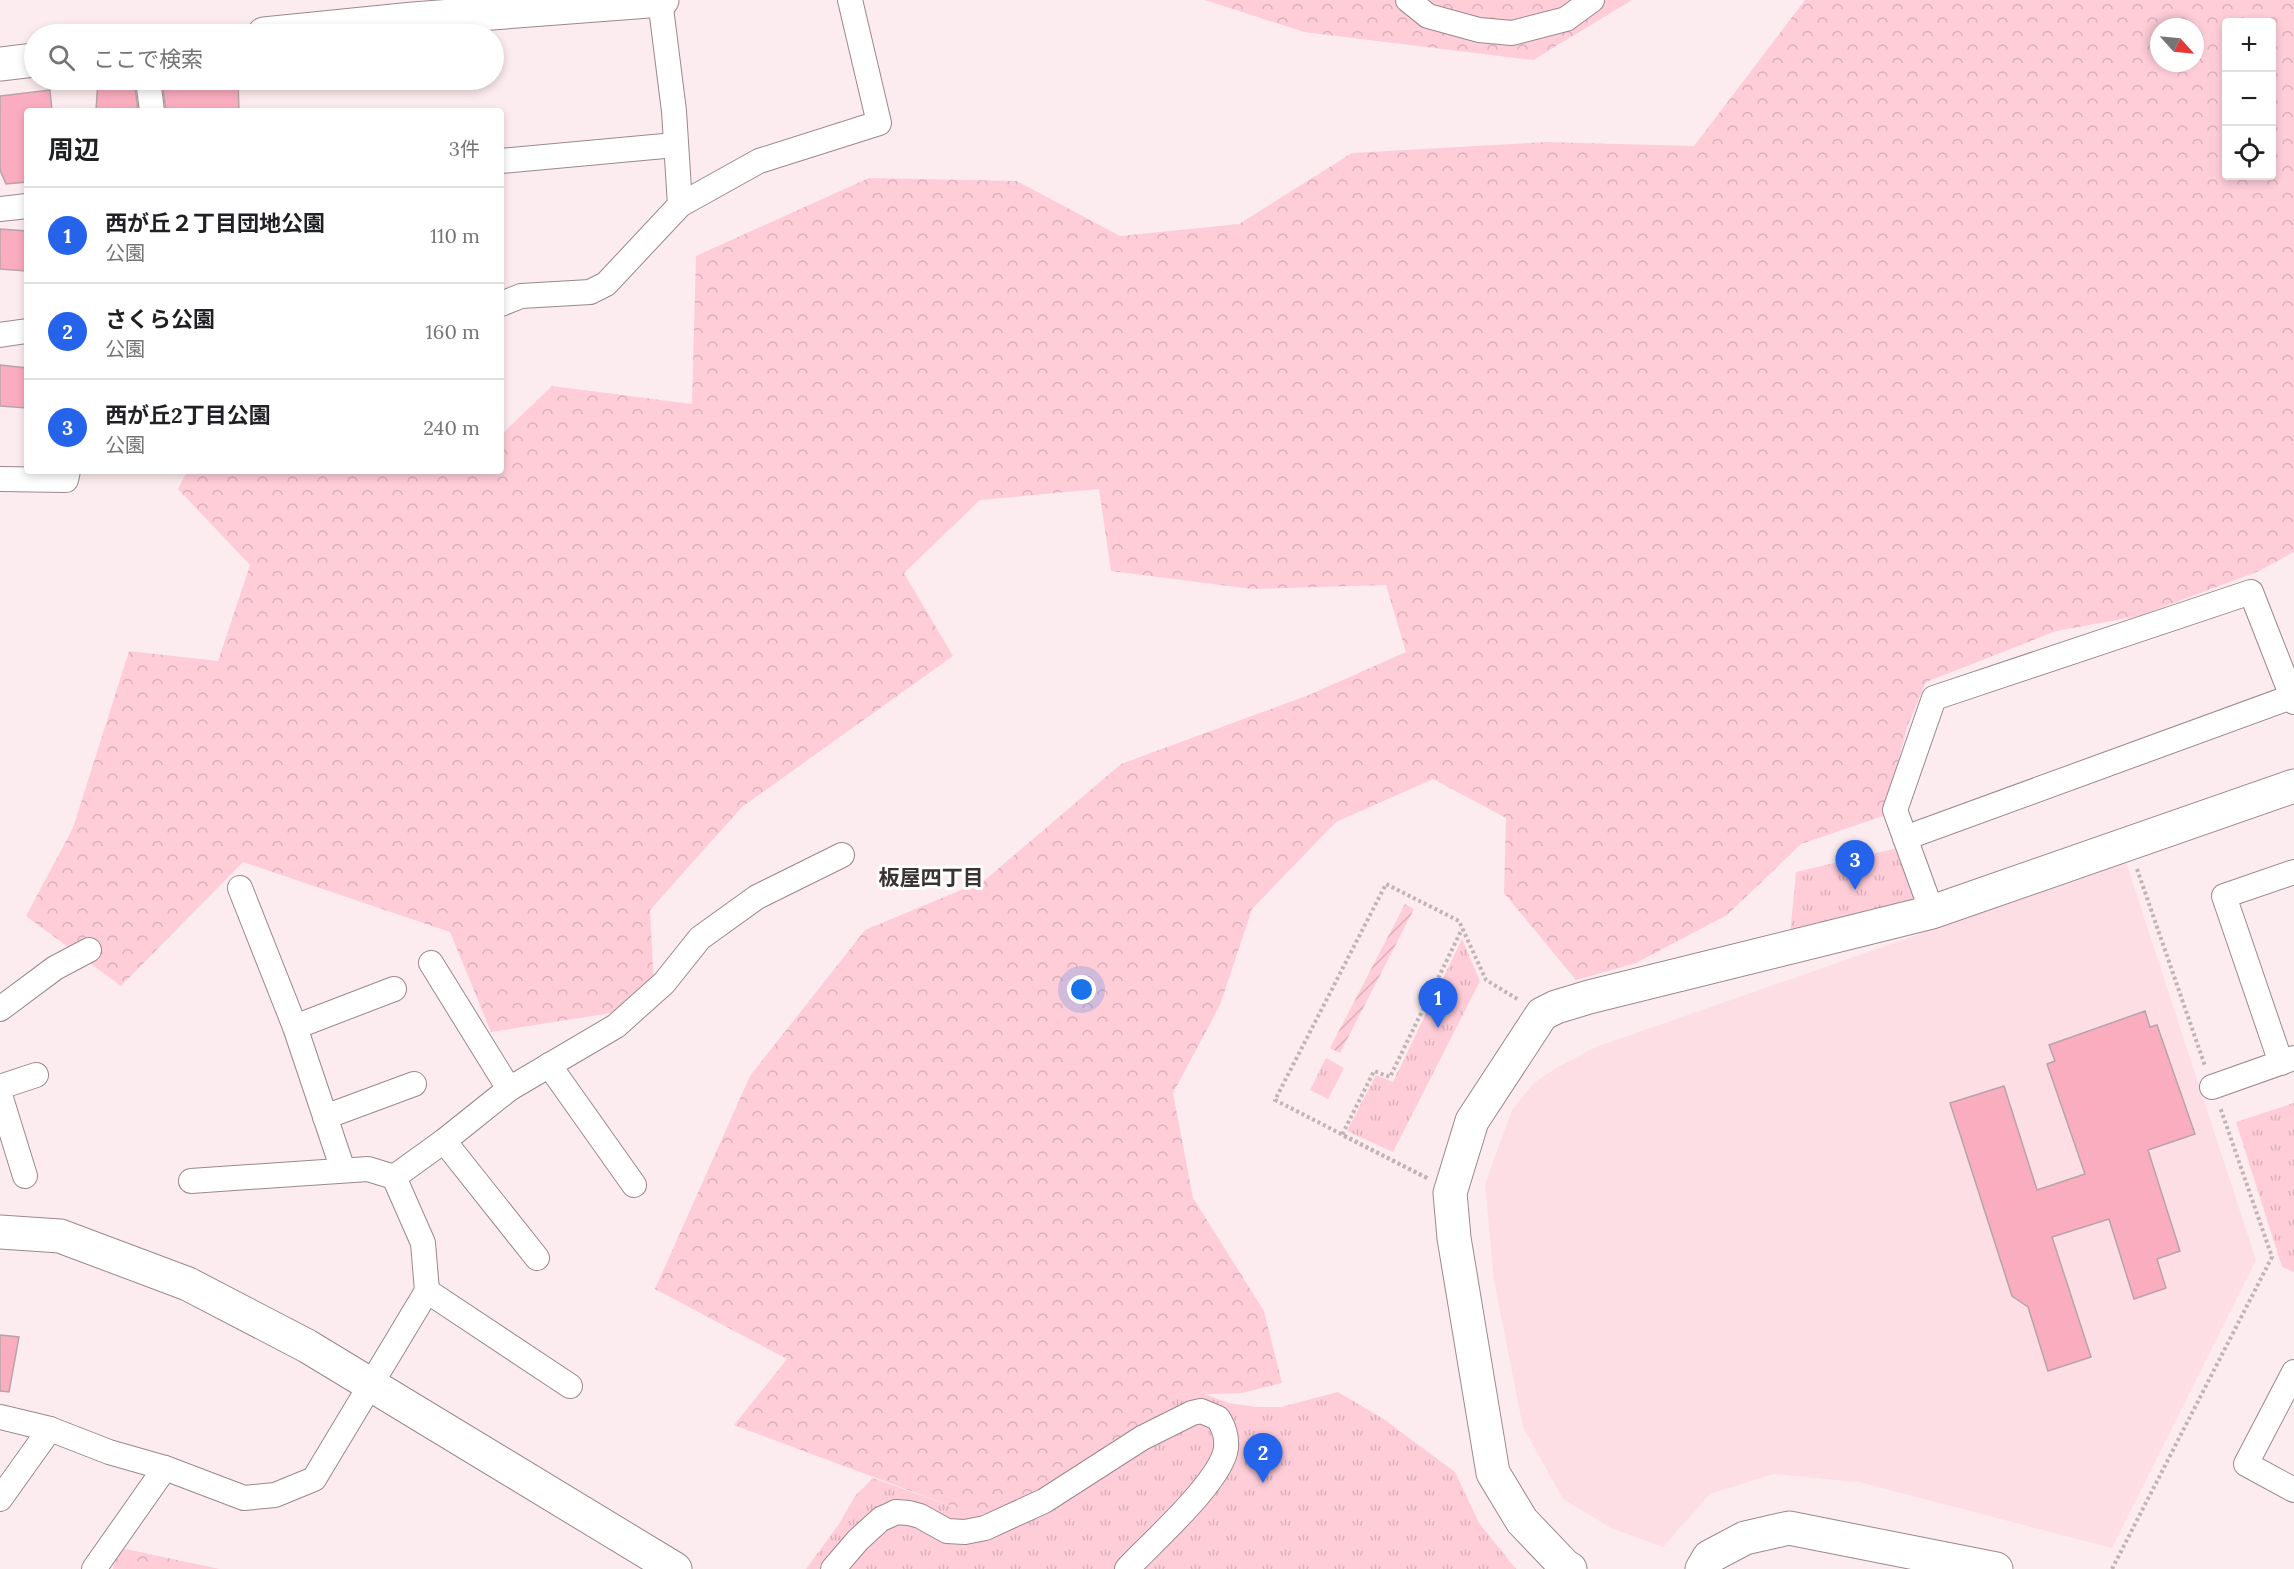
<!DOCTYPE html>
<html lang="ja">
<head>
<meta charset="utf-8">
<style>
  :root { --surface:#fff; --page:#f6f6f6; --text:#202124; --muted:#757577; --line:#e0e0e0; --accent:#2563eb }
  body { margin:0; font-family:Lora,"Noto Sans JP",serif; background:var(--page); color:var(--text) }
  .controls { position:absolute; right:18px; top:18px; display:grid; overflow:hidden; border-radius:6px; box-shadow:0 3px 9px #0003 }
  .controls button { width:54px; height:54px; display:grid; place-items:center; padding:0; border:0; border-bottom:2px solid var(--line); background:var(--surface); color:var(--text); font:30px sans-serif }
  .compass { position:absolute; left:2150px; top:18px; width:54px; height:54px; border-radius:50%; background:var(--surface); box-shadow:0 3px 9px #0003; rotate:117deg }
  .you { position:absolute; left:1082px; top:990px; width:21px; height:21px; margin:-15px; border:4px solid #fff; border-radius:50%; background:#1a73e8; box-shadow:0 0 0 9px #1a73e833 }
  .badge { display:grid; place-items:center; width:39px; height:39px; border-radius:50%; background:var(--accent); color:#fff; font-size:20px; font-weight:700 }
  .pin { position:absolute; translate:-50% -50px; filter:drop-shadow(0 2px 3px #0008) }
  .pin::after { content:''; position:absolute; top:32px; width:21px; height:18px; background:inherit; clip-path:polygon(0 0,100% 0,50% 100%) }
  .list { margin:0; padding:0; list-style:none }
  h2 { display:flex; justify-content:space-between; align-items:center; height:78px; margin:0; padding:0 24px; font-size:26px }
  h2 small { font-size:20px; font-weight:400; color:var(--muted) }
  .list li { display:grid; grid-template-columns:39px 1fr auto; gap:18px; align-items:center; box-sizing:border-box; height:96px; padding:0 24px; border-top:2px solid var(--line) }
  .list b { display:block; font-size:22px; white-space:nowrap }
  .list p { margin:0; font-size:20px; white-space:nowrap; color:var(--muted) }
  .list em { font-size:20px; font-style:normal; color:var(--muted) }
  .icon { flex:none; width:33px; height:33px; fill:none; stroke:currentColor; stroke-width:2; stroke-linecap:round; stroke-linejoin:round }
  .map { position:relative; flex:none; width:2294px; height:1569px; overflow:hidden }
  .search { position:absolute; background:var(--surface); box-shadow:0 3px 9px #0003; left:24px; top:24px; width:480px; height:66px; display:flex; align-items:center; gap:15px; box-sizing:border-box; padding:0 21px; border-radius:33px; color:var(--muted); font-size:22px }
  .panel { position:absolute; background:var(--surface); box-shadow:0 3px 9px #0003; left:24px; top:108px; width:480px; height:366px; border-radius:6px }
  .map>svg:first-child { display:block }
</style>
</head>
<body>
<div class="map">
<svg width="2294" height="1569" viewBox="0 0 2294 1569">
  <defs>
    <pattern id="forest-crowns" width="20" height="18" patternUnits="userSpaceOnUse" patternTransform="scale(1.5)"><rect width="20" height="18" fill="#fecdd8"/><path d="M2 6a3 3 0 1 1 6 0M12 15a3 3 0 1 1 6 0" fill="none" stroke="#dab0ba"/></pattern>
    <pattern id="park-tufts" width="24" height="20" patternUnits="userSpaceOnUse" patternTransform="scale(1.5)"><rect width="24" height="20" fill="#fecdd8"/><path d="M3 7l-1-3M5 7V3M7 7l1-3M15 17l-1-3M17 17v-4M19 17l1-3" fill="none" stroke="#dab0ba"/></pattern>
    <pattern id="garden-furrows" width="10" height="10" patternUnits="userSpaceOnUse" patternTransform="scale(1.5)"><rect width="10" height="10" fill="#fecdd8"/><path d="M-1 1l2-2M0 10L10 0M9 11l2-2" fill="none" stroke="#dab0ba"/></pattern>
  </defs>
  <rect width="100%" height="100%" fill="#fdecef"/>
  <path fill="#fddee5" d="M2126 862 2256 1260 2112 1548 1859 1482 1773 1474 1710 1494 1663 1547 1611 1528 1563 1499 1523 1427 1494 1281 1485 1184 1512 1110 1534 1083 1556 1068 1596 1047Z"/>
  <g fill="url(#forest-crowns)" fill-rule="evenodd">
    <path d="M1205 0H1632L1533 60 1304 32Z"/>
    <path d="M1805 0H2294V552L2259 571 2139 616 2056 631 1926 682 1908 725 1883 816 1801 844 1727 915 1636 963 1576 980 1504 893 1506 818 1433 779 1336 822 1252 909 1220 1005 1173 1093 1193 1198 1264 1311 1282 1383 1242 1393 1177 1395 1088 1468 990 1516 962 1510 734 1425 787 1359 655 1289 750 1076 865 930 985 880 1121 764 1309 695 1406 652 1386 585 1252 589 1111 571 1099 489 980 500 904 573 953 656 742 807 650 910 655 1006 491 1032 450 932 243 862 121 986 26 916 73 828 129 651 218 661 250 565 178 489 187 471H501V435L552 386 692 404 696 256 869 178 1017 181 1120 236 1239 224 1352 153 1546 142 1694 146ZM2226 22H2272V176H2226ZM2159 27H2195V63H2159Z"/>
    <path d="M116 1547 220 1569H113Z"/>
  </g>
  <g fill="url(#park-tufts)">
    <path d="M1902 847 1922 908 1788 956 1796 872Z"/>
    <path d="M1462 939 1480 981 1393 1152 1347 1131 1376 1075 1393 1082Z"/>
    <path d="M1326 1058 1344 1068 1328 1099 1310 1090Z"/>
    <path d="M2294 1103V1272L2282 1267 2236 1122Z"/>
    <path d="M1338 1392 1385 1420 1455 1472 1479 1523 1516 1569H806L839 1524 855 1496 873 1478 956 1508 990 1516 1088 1468 1177 1395 1204 1394 1229 1403 1256 1407H1281Z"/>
  </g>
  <path fill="url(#garden-furrows)" d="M1405 904 1414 909 1340 1053 1330 1048Z"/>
  <g fill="#faadbf" stroke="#b8a4a8" stroke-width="1.5">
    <path d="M98 80H134L138 111 96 110Z"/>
    <path d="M162 80H238L239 111H166Z"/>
    <path d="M50 90 52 111H27V182L6 184 0 170V96Z"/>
    <path d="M0 229 27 231 26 271 0 269Z"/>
    <path d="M0 365 27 368V408L0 406Z"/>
    <path d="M2145 1011 2150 1027 2157 1025 2195 1134 2148 1150 2180 1251 2157 1259 2166 1288 2134 1299 2109 1219 2052 1237 2091 1357 2048 1371 2028 1307 2012 1296 1950 1103 2004 1086 2037 1190 2085 1174 2047 1064 2055 1061 2049 1045Z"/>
    <path d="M0 1335 19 1337 9 1392 0 1391Z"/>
  </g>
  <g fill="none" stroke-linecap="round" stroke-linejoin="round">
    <g stroke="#9b888c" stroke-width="26">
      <g id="street">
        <path d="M660 0 674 111 680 205"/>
        <path d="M1408 0 1428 16 1479 30 1512 33 1566 19 1592 0"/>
        <path d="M148 80 152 111"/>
        <path d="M501 161 675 145"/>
        <path d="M0 209 27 206"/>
        <path d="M501 304 521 296 590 292 606 284 680 205 759 161 879 123 850 0"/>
        <path d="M0 335 27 331"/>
        <path d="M0 479 66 480 68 471"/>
        <path d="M1905 838 2294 696"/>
        <path d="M240 888 295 1027 343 1170"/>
        <path d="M1932 912 1895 810 1934 698 2251 592 2294 702"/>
        <path d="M431 963 509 1089"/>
        <path d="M0 1009 55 968 89 950"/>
        <path d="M295 1027 394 989"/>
        <path d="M2281 1063 2224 896 2294 872"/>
        <path d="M549 1065 634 1185"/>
        <path d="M0 1087 36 1075"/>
        <path d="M2212 1087 2294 1058"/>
        <path d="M0 1095 25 1176"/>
        <path d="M325 1117 414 1084"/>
        <path d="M444 1141 537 1258"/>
        <path d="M191 1181 368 1169 394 1177 444 1141 509 1089 616 1026 664 983 700 938 757 897 842 855"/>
        <path d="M427 1291 570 1386"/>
        <path d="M2294 1372 2246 1464 2294 1490"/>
        <path d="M0 1417 50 1429 109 1452 165 1468 244 1498 275 1495 314 1479 427 1291 423 1243 394 1177"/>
        <path d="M0 1499 50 1429"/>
        <path d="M94 1569 165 1468"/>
        <path d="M833 1569 858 1540 881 1519 890 1515 896 1512 909 1513 920 1516 947 1531 965 1532 985 1528 1044 1501 1142 1438 1192 1413 1201 1411 1218 1418C1224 1428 1227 1436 1226 1448 1222 1481 1150 1544 1127 1569"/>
      </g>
    </g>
    <g stroke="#9b888c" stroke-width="35">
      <g id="secondary">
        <path d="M264 34 413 19 662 0"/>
        <path d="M0 64 34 60"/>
        <path d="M0 1232 60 1236 188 1284 307 1346 675 1569"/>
        <path d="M1570 1569 1565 1566 1522 1521 1493 1473 1454 1238 1450 1193 1472 1121 1542 1014 1556 1007 1589 997 1932 912 2294 786"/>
        <path d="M1702 1569 1709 1557 1745 1538 1789 1528 1996 1569"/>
      </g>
    </g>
    <g stroke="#c2b4b6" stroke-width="4" stroke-dasharray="3 3" stroke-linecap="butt">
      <path d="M2137 869 2205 1066"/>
      <path d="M1427 1178 1275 1100 1386 884 1459 921 1486 980 1519 1000"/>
      <path d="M1427 1178 1342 1135 1374 1071 1390 1077 1462 929"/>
      <path d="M2112 1569 2272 1257 2220 1107"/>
    </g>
    <use href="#street" stroke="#fff" stroke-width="24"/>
    <use href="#secondary" stroke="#fff" stroke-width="33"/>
  </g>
  <g text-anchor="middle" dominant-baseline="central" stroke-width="6" stroke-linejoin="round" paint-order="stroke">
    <g font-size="21" font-weight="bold" fill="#3a3233" stroke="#fff">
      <text x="931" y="877">板屋四丁目</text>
    </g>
  </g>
</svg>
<div class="controls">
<button>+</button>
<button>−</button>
<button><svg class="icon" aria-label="locate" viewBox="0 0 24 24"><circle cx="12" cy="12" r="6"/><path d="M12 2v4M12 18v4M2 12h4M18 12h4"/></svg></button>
</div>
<svg class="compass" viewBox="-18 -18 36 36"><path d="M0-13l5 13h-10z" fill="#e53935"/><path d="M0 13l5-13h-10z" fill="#757577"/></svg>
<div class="you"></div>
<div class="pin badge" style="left:1438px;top:1028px">1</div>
<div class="pin badge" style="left:1263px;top:1483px">2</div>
<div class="pin badge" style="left:1855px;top:890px">3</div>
<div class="search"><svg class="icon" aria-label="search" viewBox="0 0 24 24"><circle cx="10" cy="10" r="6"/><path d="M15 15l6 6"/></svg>ここで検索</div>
<section class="panel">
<h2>周辺<small>3件</small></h2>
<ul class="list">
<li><span class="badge">1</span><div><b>西が丘２丁目団地公園</b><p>公園</p></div><em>110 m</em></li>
<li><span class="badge">2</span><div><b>さくら公園</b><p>公園</p></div><em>160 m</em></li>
<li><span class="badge">3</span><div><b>西が丘2丁目公園</b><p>公園</p></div><em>240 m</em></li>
</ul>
</section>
</div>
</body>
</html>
